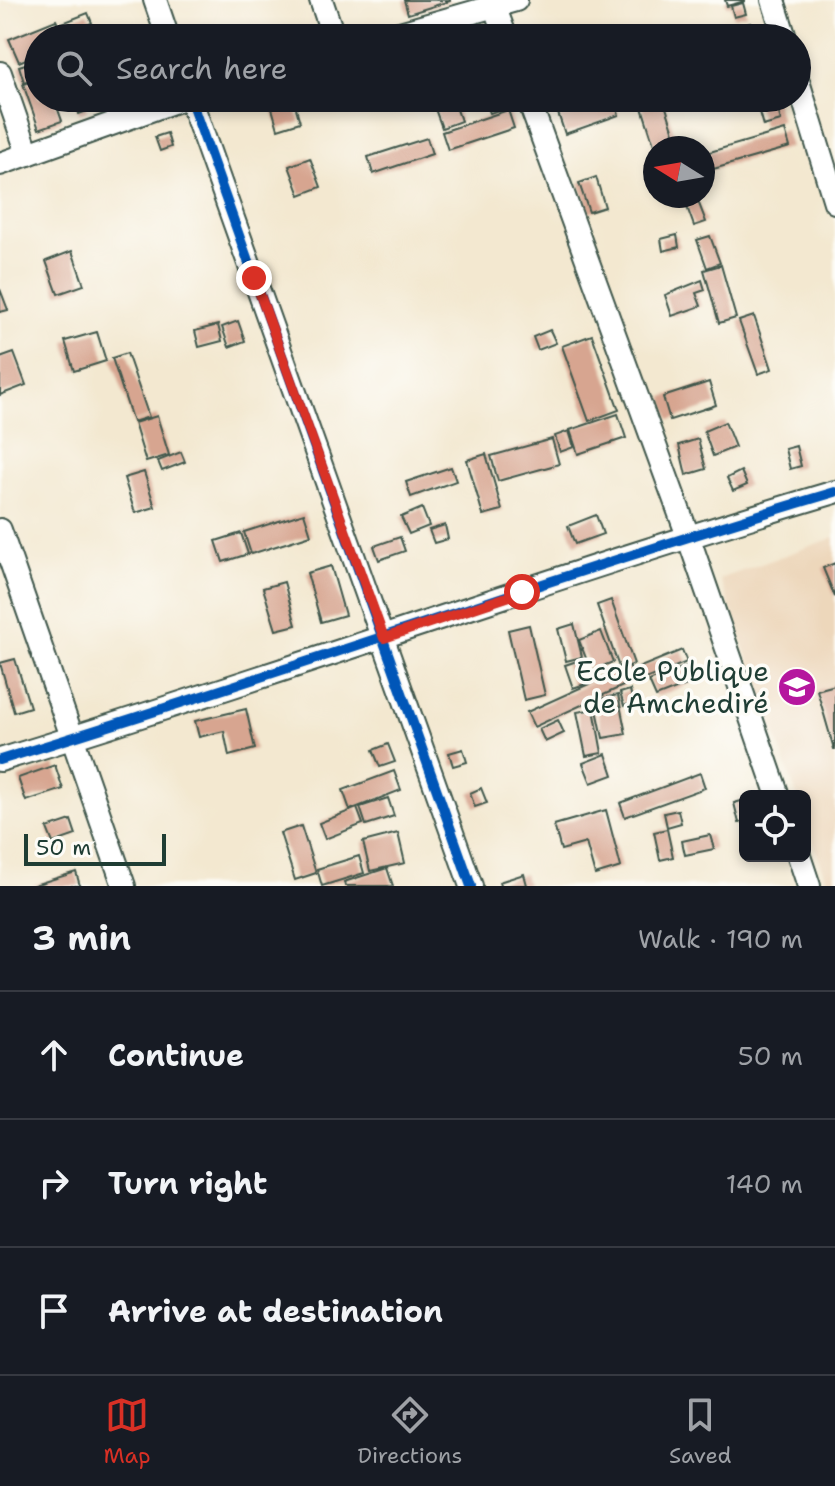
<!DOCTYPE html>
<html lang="en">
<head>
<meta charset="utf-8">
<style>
  :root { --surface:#171b24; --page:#242831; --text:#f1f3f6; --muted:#9ea1a6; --line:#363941; --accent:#d93025 }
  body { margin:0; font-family:"Shantell Sans",sans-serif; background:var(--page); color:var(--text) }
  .controls { position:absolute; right:24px; bottom:24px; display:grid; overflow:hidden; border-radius:12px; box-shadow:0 4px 12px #0003 }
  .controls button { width:72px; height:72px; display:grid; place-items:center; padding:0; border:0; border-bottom:2px solid var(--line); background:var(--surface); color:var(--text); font:40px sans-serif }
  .compass { position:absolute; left:643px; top:136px; width:72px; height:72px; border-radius:50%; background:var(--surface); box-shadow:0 4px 12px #0003; rotate:281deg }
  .scale { position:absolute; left:24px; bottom:20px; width:142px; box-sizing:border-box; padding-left:8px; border:4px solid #1f3d34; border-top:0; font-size:22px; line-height:28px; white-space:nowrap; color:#1f3d34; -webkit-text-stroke:6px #fdfcf7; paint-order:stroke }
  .stop { position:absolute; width:24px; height:24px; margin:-18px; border:6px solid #d93025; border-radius:50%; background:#fff }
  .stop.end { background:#d93025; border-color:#fff; box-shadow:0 2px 8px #0008 }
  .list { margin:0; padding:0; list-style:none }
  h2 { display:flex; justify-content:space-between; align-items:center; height:104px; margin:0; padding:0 32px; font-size:34px }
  h2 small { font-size:26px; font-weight:400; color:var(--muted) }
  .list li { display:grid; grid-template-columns:52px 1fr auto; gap:24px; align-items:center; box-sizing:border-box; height:128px; padding:0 32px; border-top:2px solid var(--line) }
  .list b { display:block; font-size:30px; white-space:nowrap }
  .list em { font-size:26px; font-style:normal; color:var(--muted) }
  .icon { flex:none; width:44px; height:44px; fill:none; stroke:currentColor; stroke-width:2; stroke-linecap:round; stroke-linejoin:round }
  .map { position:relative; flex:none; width:835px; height:886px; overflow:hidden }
  .search { position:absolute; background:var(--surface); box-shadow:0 4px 12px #0003; left:24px; right:24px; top:24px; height:88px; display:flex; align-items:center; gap:20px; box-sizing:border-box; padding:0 28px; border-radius:44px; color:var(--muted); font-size:30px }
  .sheet { height:488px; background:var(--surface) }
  nav { display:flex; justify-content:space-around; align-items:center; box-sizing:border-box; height:112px; border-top:2px solid var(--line); background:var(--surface); font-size:22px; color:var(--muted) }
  nav a { display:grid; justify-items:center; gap:4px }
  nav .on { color:var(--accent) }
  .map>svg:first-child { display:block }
</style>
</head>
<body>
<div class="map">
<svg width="835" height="886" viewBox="0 0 835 886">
  <rect width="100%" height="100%" fill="#fdfcf7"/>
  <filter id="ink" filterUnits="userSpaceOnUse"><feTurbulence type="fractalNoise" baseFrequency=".0125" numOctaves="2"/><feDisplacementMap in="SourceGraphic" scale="16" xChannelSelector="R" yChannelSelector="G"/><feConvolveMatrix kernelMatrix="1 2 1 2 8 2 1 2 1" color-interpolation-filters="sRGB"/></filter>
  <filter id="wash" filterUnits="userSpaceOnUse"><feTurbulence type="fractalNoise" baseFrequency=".006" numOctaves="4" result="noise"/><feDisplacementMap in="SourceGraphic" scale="32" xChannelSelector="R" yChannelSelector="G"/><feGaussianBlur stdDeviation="1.8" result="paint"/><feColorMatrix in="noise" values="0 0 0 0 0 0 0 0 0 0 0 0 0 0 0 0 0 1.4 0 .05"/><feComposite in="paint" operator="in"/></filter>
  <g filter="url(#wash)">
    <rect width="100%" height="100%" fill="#f3e8d0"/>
    <path fill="#edd7bb" d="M835 537V886H829L805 819V796H797L720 579Z"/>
    <g id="blocks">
      <g fill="#d7a590">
        <path d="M404 0H450V1L408 14Z"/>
        <path d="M725 0H745V1L727 6Z"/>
        <path d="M743 3 746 14 734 17 731 6Z"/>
        <path d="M88 13 92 23 83 26 87 35 66 38 60 24Z"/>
        <path d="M56 20 64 38H38V54L19 62 9 39Z"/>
        <path d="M750 23 755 38H707V37Z"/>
        <path d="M38 60V77L24 82 19 66Z"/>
        <path d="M38 79V98H54L62 121 39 129 23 84Z"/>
        <path d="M75 98H84L87 111 79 114Z"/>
        <path d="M293 98 300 122 278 129 271 105Z"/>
        <path d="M431 98H453L461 121 442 128Z"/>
        <path d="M484 98H507L509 106 490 113Z"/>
        <path d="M592 98H613L619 115 565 134 557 110Z"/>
        <path d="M639 98H663L679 148H655Z"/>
        <path d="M755 98H775L781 121 763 126Z"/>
        <path d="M508 110 514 128 448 150 442 132Z"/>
        <path d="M785 130 790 147 703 172V154Z"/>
        <path d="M167 133 171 147 160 151 155 137Z"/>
        <path d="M427 138 432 154 373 174 368 157Z"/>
        <path d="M310 158 321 187 300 195 289 166Z"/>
        <path d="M596 177 605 207 589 212 579 183Z"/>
        <path d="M683 196H696L706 222 694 226Z"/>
        <path d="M677 235 679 247 663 251 661 239Z"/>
        <path d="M710 236 720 263 707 268 697 240Z"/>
        <path d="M72 251 84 285 58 294 46 261Z"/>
        <path d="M721 265 736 318 719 323 704 270Z"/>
        <path d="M702 280 705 290 696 293 701 306 672 316 665 295Z"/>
        <path d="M0 289 8 310 0 312Z"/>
        <path d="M754 316 772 369 758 374 739 321Z"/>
        <path d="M238 321 245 341 229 347 222 327Z"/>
        <path d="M218 325 222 341 199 347 195 331Z"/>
        <path d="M550 330 556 343 538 350 533 337Z"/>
        <path d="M97 332 106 361 74 371 65 341Z"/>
        <path d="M592 335 619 410 589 421 562 346Z"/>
        <path d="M14 353 26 385 0 395V358Z"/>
        <path d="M127 353 149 417 133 422 112 358Z"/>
        <path d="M709 382 716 405 670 420 663 397Z"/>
        <path d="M618 414 626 438 578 454 570 430Z"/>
        <path d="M157 416 169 455 146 462 134 423Z"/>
        <path d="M725 422 735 447 713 456 704 431Z"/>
        <path d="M569 431 574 447 560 452 555 436Z"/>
        <path d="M552 439 559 464 498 481 491 456Z"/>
        <path d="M698 439 706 469 686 475 679 445Z"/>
        <path d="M796 446 801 466 790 469 785 449Z"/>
        <path d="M181 452 185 462 162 471 158 461Z"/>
        <path d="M486 454 502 510 483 515 467 460Z"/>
        <path d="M451 467 456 481 411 497 406 482Z"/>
        <path d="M741 471 747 485 733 491 727 478Z"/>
        <path d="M144 472 155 507 135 513 124 478Z"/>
        <path d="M422 508 429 526 409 534 401 517Z"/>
        <path d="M304 513 311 535 251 554 244 532Z"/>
        <path d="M596 515 603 534 575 544 568 526Z"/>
        <path d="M445 525 448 539 434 543 429 530Z"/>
        <path d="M241 533 248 554 223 562 216 541Z"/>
        <path d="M400 537 405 551 379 560 374 546Z"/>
        <path d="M835 563V597L823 568Z"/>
        <path d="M331 566 345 615 321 622 307 573Z"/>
        <path d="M284 582 296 625 276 630 263 588Z"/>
        <path d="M611 600 634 664 629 666 636 680 534 727 527 712 620 670 597 605Z"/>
        <path d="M574 624 582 657 566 661 558 629Z"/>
        <path d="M529 625 545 695 524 700 508 630Z"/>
        <path d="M601 631 613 662 591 671 579 640Z"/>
        <path d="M682 650 687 662 643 680 638 668Z"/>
        <path d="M15 659 30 707 14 712 0 663Z"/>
        <path d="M583 659 591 682 573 688 565 665Z"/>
        <path d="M687 666 694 682 656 697 649 681Z"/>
        <path d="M835 685V749H834L817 690Z"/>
        <path d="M630 690 633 703 624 706 620 693Z"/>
        <path d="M618 695 626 734 603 738 595 700Z"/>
        <path d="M246 709 255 749 229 756 224 731 199 737 195 721Z"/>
        <path d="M594 709 602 753 586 756 577 712Z"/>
        <path d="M558 720 564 733 545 742 539 729Z"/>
        <path d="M388 744 395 762 380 767 373 750Z"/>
        <path d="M463 749 467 762 453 766 449 753Z"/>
        <path d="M606 754 613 775 591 783 583 763Z"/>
        <path d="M55 765 63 789 26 801 18 778Z"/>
        <path d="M394 771 401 790 350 810 343 790Z"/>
        <path d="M700 773 705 788 625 817 620 803Z"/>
        <path d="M481 788 487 803 475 807 470 793Z"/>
        <path d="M388 798 394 816 366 825 360 807Z"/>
        <path d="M745 800V821L739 823 734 803Z"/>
        <path d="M357 808 363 824 325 839 319 823Z"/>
        <path d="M606 810 621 867 595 875 586 843 561 850 554 825Z"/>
        <path d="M678 810 681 823 667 827 664 813Z"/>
        <path d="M71 820 76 835 53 843 47 828Z"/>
        <path d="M301 826 316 873 295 880 280 833Z"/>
        <path d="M667 829 673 857 660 860 654 832Z"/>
        <path d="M398 833 405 863 370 871 363 842Z"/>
        <path d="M710 835 714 849 685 855 682 841Z"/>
        <path d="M359 856 364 873 322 886 317 869Z"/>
        <path d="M387 868 393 886H345L344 882Z"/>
        <path d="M76 872 80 886H34V885Z"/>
        <path d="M524 874 527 885 500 886 499 882Z"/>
      </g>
    </g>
  </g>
  <g filter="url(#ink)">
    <use href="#blocks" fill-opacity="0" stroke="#3f574b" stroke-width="2"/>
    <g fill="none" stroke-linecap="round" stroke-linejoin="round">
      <g stroke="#3f574b" stroke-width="26">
        <g id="street">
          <path d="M155 0 168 38"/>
          <path d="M321 0 334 38"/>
          <path d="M492 0 506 38"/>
          <path d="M773 0 785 38"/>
          <path d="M382 38 516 0"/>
          <path d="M0 73 28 154"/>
          <path d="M797 78 835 202"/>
          <path d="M190 98 471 886"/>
          <path d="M528 98 688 536 778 796"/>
          <path d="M0 164 184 98"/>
          <path d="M0 530 124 886"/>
          <path d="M0 760C280 675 555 575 835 492"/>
          <path d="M799 856 809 886"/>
        </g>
      </g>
      <use href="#street" stroke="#fff" stroke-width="22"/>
      <g stroke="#fdfcf7" stroke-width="15">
        <g id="cycleway">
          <path d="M190 98 471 886"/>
          <path d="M0 760C280 675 555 575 835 492"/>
        </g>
      </g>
      <use href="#cycleway" stroke="#0057b8" stroke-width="10"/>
    </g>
  </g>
  <g fill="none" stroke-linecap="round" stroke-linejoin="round" filter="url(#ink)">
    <path stroke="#d93025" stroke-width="10" d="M254 278 384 638 522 592"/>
  </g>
  <defs>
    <g id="school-disc" transform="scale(2)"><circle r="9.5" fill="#b5179e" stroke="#fdfcf7"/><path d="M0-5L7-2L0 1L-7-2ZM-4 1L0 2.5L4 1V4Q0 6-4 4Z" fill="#fff"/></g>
  </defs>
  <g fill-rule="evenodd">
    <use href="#school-disc" x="797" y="687"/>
  </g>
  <g text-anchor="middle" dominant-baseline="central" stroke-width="7" stroke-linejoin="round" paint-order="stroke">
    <g font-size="28" fill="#1f3d34" stroke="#fdfcf7" text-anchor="end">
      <text x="769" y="671">Ecole Publique<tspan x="769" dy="32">de Amchediré</tspan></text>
    </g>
  </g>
</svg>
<div class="controls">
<button><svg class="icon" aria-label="locate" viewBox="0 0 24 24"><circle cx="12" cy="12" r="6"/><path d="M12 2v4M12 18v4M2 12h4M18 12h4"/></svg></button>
</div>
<svg class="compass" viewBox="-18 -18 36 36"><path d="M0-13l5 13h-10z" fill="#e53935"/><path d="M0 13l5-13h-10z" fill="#9ea1a6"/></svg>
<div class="scale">50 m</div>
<div class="stop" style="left:522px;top:592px"></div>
<div class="stop end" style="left:254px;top:278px"></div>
<div class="search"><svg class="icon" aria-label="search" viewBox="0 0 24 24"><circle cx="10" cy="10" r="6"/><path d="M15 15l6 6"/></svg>Search here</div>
</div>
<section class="sheet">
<h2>3 min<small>Walk · 190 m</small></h2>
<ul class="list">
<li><svg class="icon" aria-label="ahead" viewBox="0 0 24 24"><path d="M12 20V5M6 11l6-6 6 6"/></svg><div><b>Continue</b></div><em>50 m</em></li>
<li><svg class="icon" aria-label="right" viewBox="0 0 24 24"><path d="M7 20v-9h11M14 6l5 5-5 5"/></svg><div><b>Turn right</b></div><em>140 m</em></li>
<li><svg class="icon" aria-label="arrive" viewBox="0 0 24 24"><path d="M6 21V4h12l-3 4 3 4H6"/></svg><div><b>Arrive at destination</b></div></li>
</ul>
</section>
<nav>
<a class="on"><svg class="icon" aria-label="map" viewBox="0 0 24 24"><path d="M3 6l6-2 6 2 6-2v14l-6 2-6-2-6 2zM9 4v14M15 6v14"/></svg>Map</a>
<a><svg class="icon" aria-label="directions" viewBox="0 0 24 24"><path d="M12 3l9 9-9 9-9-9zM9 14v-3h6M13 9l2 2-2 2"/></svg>Directions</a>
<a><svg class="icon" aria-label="saved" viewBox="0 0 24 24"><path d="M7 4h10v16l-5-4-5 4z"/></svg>Saved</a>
</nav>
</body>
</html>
